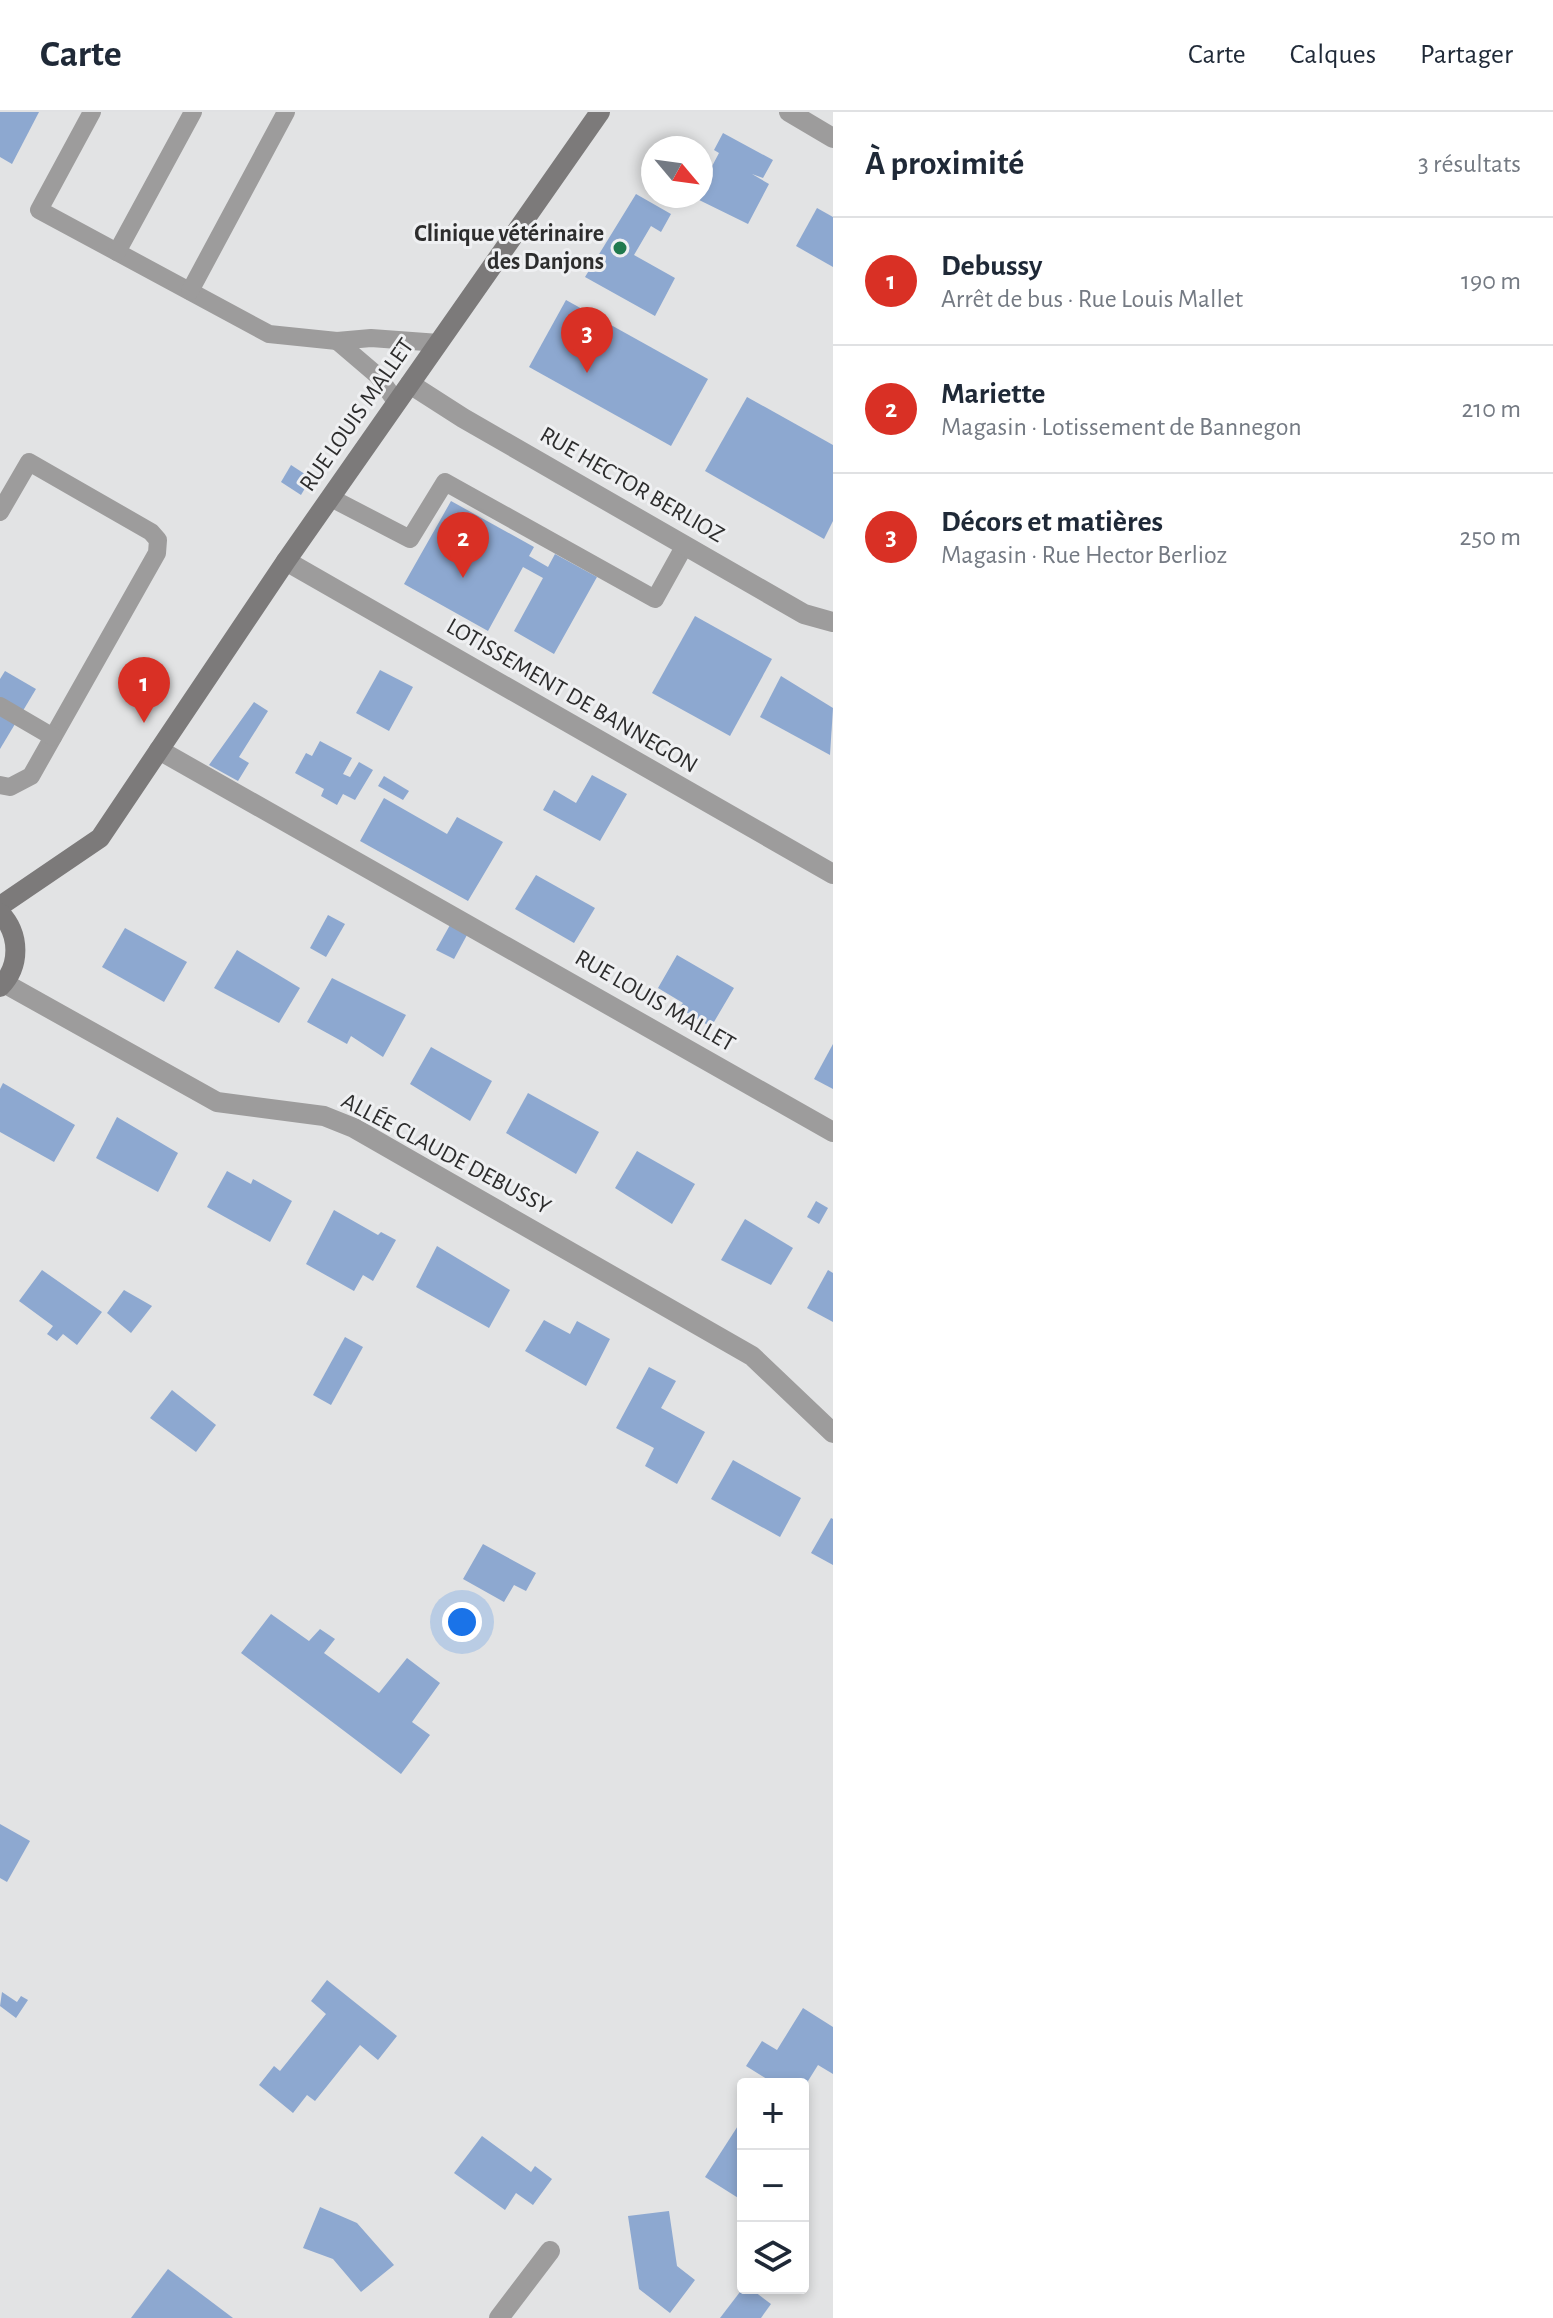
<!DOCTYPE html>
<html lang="fr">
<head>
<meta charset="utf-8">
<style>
  :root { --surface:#fff; --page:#f2f2f3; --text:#1f2937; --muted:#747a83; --line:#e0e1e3; --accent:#d93025 }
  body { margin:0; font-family:"Alegreya Sans",sans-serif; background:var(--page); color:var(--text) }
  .controls { position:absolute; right:24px; bottom:24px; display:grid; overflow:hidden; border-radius:8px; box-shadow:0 4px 12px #0003 }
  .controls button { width:72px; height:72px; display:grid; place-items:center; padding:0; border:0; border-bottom:2px solid var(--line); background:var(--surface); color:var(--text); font:40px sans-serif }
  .compass { position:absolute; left:641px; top:24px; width:72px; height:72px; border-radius:50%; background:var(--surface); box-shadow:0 4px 12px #0003; rotate:119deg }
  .you { position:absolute; left:462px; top:1510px; width:28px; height:28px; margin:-20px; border:6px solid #fff; border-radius:50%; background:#1a73e8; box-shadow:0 0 0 12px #1a73e833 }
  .badge { display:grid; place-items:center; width:52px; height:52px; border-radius:50%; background:var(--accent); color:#fff; font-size:26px; font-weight:700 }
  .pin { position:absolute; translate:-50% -66px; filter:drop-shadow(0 2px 4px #0008) }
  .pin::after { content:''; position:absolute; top:42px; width:28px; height:24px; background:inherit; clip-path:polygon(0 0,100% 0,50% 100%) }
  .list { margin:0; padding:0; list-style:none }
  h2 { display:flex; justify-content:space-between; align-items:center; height:104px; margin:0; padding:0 32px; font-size:34px }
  h2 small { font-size:26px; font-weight:400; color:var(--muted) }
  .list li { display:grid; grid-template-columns:52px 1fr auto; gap:24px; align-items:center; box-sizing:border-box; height:128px; padding:0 32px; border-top:2px solid var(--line) }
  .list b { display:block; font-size:30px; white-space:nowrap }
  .list p { margin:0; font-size:26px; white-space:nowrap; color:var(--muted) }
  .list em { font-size:26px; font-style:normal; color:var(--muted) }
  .icon { flex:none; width:44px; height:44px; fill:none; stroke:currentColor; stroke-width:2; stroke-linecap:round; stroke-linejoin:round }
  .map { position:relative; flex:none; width:833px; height:2206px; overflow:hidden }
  header { display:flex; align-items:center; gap:48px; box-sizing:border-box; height:112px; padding:0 40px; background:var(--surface); border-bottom:2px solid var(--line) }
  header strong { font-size:38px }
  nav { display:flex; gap:44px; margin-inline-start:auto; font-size:28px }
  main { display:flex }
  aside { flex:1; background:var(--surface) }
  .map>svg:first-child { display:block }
</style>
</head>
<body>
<header>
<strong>Carte</strong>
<nav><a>Carte</a><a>Calques</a><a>Partager</a></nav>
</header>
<main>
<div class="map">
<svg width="833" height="2206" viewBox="0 0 833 2206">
  <rect width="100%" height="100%" fill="#e2e3e4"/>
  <g fill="#8da8d0">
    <path d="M0 0H39L12 52 0 45Z"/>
    <path d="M723 21 773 48 763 66 752 62 769 72 748 112 695 86 701 84V75L719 41 714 38Z"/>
    <path d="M636 82 671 102 661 120 651 114 634 143 675 166 655 204 585 165Z"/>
    <path d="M817 96 833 105V155L796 134Z"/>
    <path d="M566 188 708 267 671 334 529 255Z"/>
    <path d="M747 285 833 333V409L824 427 705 359Z"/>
    <path d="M291 353 311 366 301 383 281 370Z"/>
    <path d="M451 389 534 435 529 444 548 455 555 442 597 465 554 542 514 519 543 466 523 455 488 519 404 472Z"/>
    <path d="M695 504 772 547 730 624 652 581Z"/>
    <path d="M380 558 413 575 389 619 356 601Z"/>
    <path d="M5 559 36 577 0 637V567Z"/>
    <path d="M781 564 833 596 830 643 760 605Z"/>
    <path d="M254 590 268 599 239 645 249 651 238 669 209 653Z"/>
    <path d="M320 629 352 646 343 662 350 665 359 650 373 658 355 688 343 682 337 693 321 684 324 677 295 661 306 641 312 644Z"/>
    <path d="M592 663 627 682 600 729 543 698 554 678 576 691Z"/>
    <path d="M384 664 409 679 403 688 378 674Z"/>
    <path d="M384 686 447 722 457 705 503 730 468 789 360 729Z"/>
    <path d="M536 763 595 796 574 831 515 797Z"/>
    <path d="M328 803 345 812 326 845 310 836Z"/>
    <path d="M450 813 467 823 454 847 436 838Z"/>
    <path d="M125 816 187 850 164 890 102 855Z"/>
    <path d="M237 838 300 876 279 911 214 876Z"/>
    <path d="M677 843 734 876 711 915 679 896 683 891 658 876Z"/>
    <path d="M332 866 406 903 383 945 351 924 347 932 307 910Z"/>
    <path d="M833 932V977L814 967Z"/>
    <path d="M431 935 492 969 470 1009 410 972Z"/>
    <path d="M3 971 75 1013 54 1050 0 1020V977Z"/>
    <path d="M528 981 599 1020 576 1062 506 1021Z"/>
    <path d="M117 1005 178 1041 158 1080 96 1046Z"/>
    <path d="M637 1039 695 1072 672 1112 615 1076Z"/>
    <path d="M227 1059 251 1072 253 1067 292 1089 270 1130 207 1095Z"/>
    <path d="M816 1089 828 1096 819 1112 807 1105Z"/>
    <path d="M334 1098 378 1123 381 1120 396 1128 373 1169 363 1163 354 1179 306 1152Z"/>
    <path d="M745 1107 793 1136 771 1173 721 1148Z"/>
    <path d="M437 1134 510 1178 489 1216 416 1175Z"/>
    <path d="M42 1158 102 1200 77 1233 63 1222 57 1229 47 1222 53 1214 19 1189Z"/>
    <path d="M828 1158 833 1161V1210L807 1196Z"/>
    <path d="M124 1178 152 1194 131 1221 107 1201Z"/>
    <path d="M544 1208 570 1222 577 1209 610 1227 586 1274 525 1239Z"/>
    <path d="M345 1225 363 1235 331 1293 313 1283Z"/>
    <path d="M649 1255 676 1269 661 1296 705 1320 677 1372 645 1354 654 1336 616 1316Z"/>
    <path d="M172 1278 216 1313 196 1340 150 1306Z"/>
    <path d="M733 1348 801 1386 780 1425 711 1387Z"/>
    <path d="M831 1406 833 1407V1453L811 1441Z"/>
    <path d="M483 1432 536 1461 526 1479 514 1473 504 1490 463 1467Z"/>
    <path d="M271 1502 309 1529 320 1517 335 1527 324 1541 379 1581 407 1546 440 1571 412 1610 430 1623 401 1662 241 1541Z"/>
    <path d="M0 1712 30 1729 7 1770 0 1766Z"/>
    <path d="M327 1868 397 1924 378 1948 360 1933 315 1989 307 1983 293 2001 259 1973 274 1954 280 1959 326 1902 311 1889Z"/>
    <path d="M2 1880 17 1890 21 1884 28 1888 16 1906 0 1894Z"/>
    <path d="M803 1896 833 1915V1962L818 1953 803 1977V1972H775L746 1954 762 1929 777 1938Z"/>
    <path d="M743 2006V2089L705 2065Z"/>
    <path d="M482 2024 531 2060 535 2054 552 2067 533 2093 516 2081 505 2098 454 2061Z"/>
    <path d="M320 2095 357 2111 394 2153 361 2180 333 2147 303 2136Z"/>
    <path d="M669 2099 677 2154 695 2168 670 2201 639 2177 628 2104Z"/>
    <path d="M168 2157 233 2206H131Z"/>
    <path d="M743 2176H750L771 2192 761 2206H720Z"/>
  </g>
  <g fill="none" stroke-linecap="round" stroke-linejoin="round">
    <g stroke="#9d9c9c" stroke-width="18">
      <path d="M92 0 39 98 269 222 337 229 371 226 439 231"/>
      <path d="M117 140 193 0"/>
      <path d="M190 179 286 0"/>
      <path d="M337 229 378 264 397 291"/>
      <path d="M331 386 410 427 445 370 655 487 685 433"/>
      <path d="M0 400 29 350 151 420 158 428 157 441 31 664 10 675 0 673"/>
      <path d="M0 594 53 625"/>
    </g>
    <g stroke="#9d9c9c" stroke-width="20">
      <path d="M789 0 833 26"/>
      <path d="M410 272 463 306 804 502 833 510"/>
      <path d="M286 449 833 762"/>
      <path d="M159 638 833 1020"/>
      <path d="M4 871 217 990 324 1004 354 1016 752 1244 833 1321"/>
      <path d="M499 2206 550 2139"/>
    </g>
    <g stroke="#7c7a7a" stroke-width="20">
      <path d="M0 794 100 726 286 449 600 0"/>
      <path d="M0 801C20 822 21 854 0 875"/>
    </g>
  </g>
  <circle fill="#20794e" stroke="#eff0f2" stroke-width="3" cx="620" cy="136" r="8"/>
  <g text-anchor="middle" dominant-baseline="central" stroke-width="6" stroke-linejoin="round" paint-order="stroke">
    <g font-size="24" font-weight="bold" fill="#2d2d2d" stroke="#eff0f2" text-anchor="end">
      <text x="604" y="122">Clinique vétérinaire<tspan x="604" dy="28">des Danjons</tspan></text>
    </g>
    <g font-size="24" fill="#2d2d2d" stroke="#eff0f2">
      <text transform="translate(357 303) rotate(-55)">RUE LOUIS MALLET</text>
      <text transform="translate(632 373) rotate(30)">RUE HECTOR BERLIOZ</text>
      <text transform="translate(572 584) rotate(30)">LOTISSEMENT DE BANNEGON</text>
      <text transform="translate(655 889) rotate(30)">RUE LOUIS MALLET</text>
      <text transform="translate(446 1042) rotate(28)">ALLÉE CLAUDE DEBUSSY</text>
    </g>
  </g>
</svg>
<div class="controls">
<button>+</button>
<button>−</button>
<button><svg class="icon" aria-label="layers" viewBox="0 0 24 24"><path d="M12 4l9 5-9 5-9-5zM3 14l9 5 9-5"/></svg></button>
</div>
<svg class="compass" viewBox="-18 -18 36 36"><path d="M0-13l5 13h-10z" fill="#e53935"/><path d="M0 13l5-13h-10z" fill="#747a83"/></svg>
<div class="you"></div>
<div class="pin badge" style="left:144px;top:611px">1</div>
<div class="pin badge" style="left:463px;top:466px">2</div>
<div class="pin badge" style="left:587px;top:261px">3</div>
</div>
<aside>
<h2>À proximité<small>3 résultats</small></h2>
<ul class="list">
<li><span class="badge">1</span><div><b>Debussy</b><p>Arrêt de bus · Rue Louis Mallet</p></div><em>190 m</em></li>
<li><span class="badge">2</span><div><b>Mariette</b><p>Magasin · Lotissement de Bannegon</p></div><em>210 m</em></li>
<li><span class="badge">3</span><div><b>Décors et matières</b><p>Magasin · Rue Hector Berlioz</p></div><em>250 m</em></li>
</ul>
</aside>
</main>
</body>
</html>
